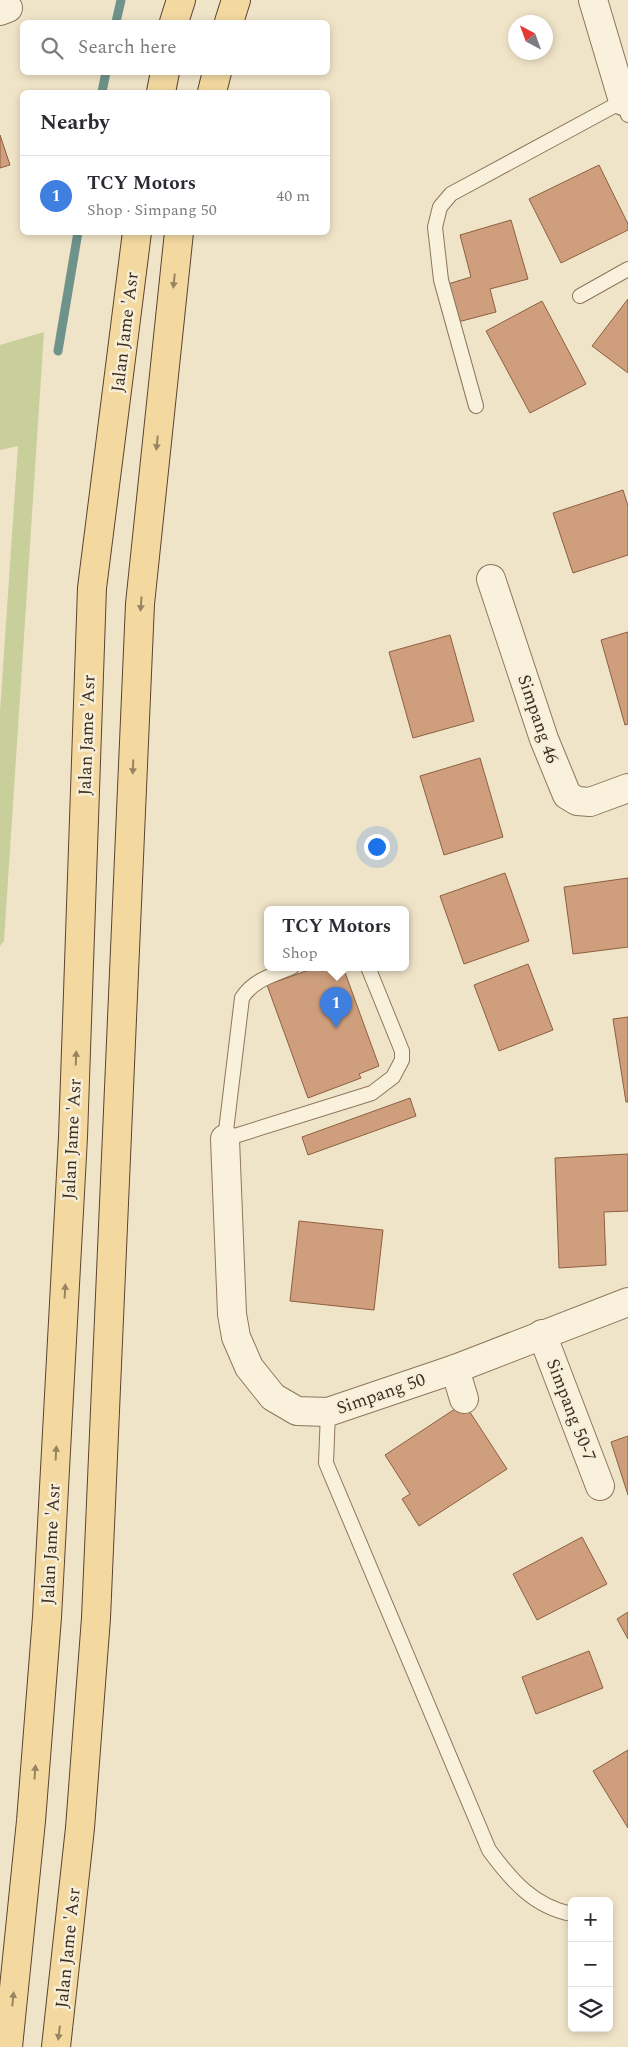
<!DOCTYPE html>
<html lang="en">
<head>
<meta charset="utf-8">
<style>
  :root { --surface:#fff; --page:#f7f7f7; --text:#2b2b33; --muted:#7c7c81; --line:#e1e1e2; --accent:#111827 }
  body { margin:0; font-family:Spectral,serif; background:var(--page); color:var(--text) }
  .controls { position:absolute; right:15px; bottom:15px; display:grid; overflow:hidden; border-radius:8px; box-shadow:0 2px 8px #0003 }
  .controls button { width:45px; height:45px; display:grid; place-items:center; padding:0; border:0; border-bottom:1px solid var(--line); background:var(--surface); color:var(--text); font:25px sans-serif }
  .compass { position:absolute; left:508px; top:15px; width:45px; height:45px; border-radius:50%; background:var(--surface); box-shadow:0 2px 8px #0003; rotate:319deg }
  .you { position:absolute; left:376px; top:846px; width:18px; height:18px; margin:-12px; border:4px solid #fff; border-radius:50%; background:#1a73e8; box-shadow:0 0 0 8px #1a73e833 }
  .badge { display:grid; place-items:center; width:32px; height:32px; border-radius:50%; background:var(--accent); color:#fff; font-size:16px; font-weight:700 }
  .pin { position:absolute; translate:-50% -41px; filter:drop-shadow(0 1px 2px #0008) }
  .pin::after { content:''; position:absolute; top:26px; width:18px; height:15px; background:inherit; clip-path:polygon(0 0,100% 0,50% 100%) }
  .popup { position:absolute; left:264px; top:906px; width:145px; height:65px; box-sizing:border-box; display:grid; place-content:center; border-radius:8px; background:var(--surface); filter:drop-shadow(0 1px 4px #0005); font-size:16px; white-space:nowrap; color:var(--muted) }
  .popup b { font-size:19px; color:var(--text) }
  .popup::after { content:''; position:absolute; left:50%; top:100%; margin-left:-10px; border:10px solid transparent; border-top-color:var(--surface) }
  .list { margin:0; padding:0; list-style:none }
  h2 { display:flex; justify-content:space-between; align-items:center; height:65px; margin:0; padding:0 20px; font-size:21px }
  h2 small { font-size:16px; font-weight:400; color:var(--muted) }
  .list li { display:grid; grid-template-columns:32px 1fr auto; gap:15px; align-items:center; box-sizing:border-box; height:80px; padding:0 20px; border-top:1px solid var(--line) }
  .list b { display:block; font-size:19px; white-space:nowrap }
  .list p { margin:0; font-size:16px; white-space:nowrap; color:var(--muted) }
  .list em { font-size:16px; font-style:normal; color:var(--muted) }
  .icon { flex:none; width:28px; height:28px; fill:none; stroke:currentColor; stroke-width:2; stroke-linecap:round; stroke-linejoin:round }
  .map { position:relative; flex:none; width:628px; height:2047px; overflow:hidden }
  .search { position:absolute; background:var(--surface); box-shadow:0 2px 8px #0003; left:20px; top:20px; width:310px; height:55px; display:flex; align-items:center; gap:12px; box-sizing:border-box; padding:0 18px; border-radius:8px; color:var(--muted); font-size:19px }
  .panel { position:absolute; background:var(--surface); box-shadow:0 2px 8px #0003; left:20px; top:90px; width:310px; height:145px; border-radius:8px }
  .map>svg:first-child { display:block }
</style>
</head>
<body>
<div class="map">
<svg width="628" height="2047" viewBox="0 0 628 2047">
  <rect width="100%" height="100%" fill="#f0e4c8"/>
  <path fill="#c9cf9b" d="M44 332 4 941 0 946V712L18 446 0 450V345Z"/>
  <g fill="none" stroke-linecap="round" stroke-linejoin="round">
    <g stroke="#6f938a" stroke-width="9">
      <path d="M116 22 121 0"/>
      <path d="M102 92 106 72"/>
      <path d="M58 351 78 232"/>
    </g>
  </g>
  <g fill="#cf9f7d" stroke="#8d5f41">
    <path d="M0 135 10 165 0 168Z"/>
    <path d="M599 165 628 224V230L561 263 529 199Z"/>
    <path d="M511 220 528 279 490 289 496 312 458 322 448 284 471 277 460 235Z"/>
    <path d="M628 299V373L592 346Z"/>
    <path d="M542 301 586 384 530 413 486 331Z"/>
    <path d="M623 490 628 506V555L573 573 553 513Z"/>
    <path d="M628 632V724L625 725 601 640Z"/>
    <path d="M450 635 474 721 413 738 389 652Z"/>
    <path d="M480 758 503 837 444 855 420 776Z"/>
    <path d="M505 873 529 941 464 964 440 896Z"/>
    <path d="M628 878V947L573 954 564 887Z"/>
    <path d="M528 964 553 1030 499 1051 474 985Z"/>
    <path d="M317 967H320L322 971 332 967H343L379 1066 359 1074 361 1078 308 1098 267 985Z"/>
    <path d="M628 1017V1102H626L613 1019Z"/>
    <path d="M410 1098 416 1116 308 1155 302 1137Z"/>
    <path d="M628 1154V1211L604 1212 606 1265 559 1268 555 1158Z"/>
    <path d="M299 1221 383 1230 374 1310 290 1301Z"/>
    <path d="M464 1403 507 1469 419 1526 402 1499 410 1494 385 1455Z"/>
    <path d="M628 1436V1495L611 1442Z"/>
    <path d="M582 1537 607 1584 537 1620 513 1574Z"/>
    <path d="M628 1612V1639L617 1619Z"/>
    <path d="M589 1651 603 1688 536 1714 522 1677Z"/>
    <path d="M628 1750V1828L593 1771Z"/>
  </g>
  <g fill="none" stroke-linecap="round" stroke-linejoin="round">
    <g stroke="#8d765c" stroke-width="16">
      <g id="service">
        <path d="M580 296 628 269"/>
        <path d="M476 406 441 280 435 227 440 207 451 194 623 101 628 115"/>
        <path d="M292 967C273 975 253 980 242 998L225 1139 372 1093 393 1077 402 1060V1051L368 967"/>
        <path d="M328 1412 326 1463 489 1850C511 1880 534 1907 572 1914"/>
      </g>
    </g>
    <g stroke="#8d765c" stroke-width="30">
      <g id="minor">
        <path d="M593 0 623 101"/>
        <path d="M0 11 8 8"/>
        <path d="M491 579 544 739 567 795 577 801 590 802 628 788"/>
        <path d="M225 1139 232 1314 236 1337 249 1367 273 1397 297 1411 328 1412 455 1369 628 1302"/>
        <path d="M542 1334 600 1486"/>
        <path d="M455 1369 464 1399"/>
      </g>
    </g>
    <g stroke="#5b4430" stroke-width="30">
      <g id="primary">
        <path d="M174 22 181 0"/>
        <path d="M229 22 236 0"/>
        <path d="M161 92 165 72"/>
        <path d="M212 92 217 72"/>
        <path d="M8 2047 31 1821 47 1617 73 1137 92 588 137 232"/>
        <path d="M56 2047 80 1828 96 1618 140 604 179 232"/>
      </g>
    </g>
    <use href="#service" stroke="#faf1dc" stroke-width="14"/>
    <use href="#minor" stroke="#faf1dc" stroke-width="28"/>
    <use href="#primary" stroke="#f3d9a0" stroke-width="28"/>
  </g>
  <defs><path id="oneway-solid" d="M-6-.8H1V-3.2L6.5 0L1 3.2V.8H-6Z" transform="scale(1.25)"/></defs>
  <g fill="#988460">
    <use href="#oneway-solid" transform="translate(174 281) rotate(96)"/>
    <use href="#oneway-solid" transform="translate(157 443) rotate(96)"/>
    <use href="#oneway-solid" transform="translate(141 604) rotate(94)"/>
    <use href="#oneway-solid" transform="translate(133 767) rotate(92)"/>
    <use href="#oneway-solid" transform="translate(76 1058) rotate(-88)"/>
    <use href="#oneway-solid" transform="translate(65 1291) rotate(-87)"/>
    <use href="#oneway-solid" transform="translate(56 1453) rotate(-87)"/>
    <use href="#oneway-solid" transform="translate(35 1772) rotate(-86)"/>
    <use href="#oneway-solid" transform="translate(13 1999) rotate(-84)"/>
    <use href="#oneway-solid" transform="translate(59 2033) rotate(97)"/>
  </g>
  <g text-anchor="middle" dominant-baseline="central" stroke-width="5" stroke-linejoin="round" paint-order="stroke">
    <g font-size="18" fill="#3d2e20" stroke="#f7eed8">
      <text transform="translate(125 332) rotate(-83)">Jalan Jame 'Asr</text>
      <text transform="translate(538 719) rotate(71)">Simpang 46</text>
      <text transform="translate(87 735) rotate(-88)">Jalan Jame 'Asr</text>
      <text transform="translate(72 1139) rotate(-87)">Jalan Jame 'Asr</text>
      <text transform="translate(381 1394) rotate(-19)">Simpang 50</text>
      <text transform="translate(571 1410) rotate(69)">Simpang 50-7</text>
      <text transform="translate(51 1544) rotate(-87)">Jalan Jame 'Asr</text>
      <text transform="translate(68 1948) rotate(-84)">Jalan Jame 'Asr</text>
    </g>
  </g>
</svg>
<div class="controls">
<button>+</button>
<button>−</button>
<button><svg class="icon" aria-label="layers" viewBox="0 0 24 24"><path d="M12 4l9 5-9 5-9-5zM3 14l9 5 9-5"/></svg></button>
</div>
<svg class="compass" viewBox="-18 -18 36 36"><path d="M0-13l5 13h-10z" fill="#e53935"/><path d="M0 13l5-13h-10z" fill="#7c7c81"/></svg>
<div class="you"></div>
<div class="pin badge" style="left:336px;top:1028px;background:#3f7fe0">1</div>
<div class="popup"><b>TCY Motors</b>Shop</div>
<div class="search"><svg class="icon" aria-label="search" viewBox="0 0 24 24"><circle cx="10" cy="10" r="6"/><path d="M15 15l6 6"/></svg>Search here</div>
<section class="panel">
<h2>Nearby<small></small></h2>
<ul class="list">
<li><span class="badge" style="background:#3f7fe0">1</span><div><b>TCY Motors</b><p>Shop · Simpang 50</p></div><em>40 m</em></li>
</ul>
</section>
</div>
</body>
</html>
